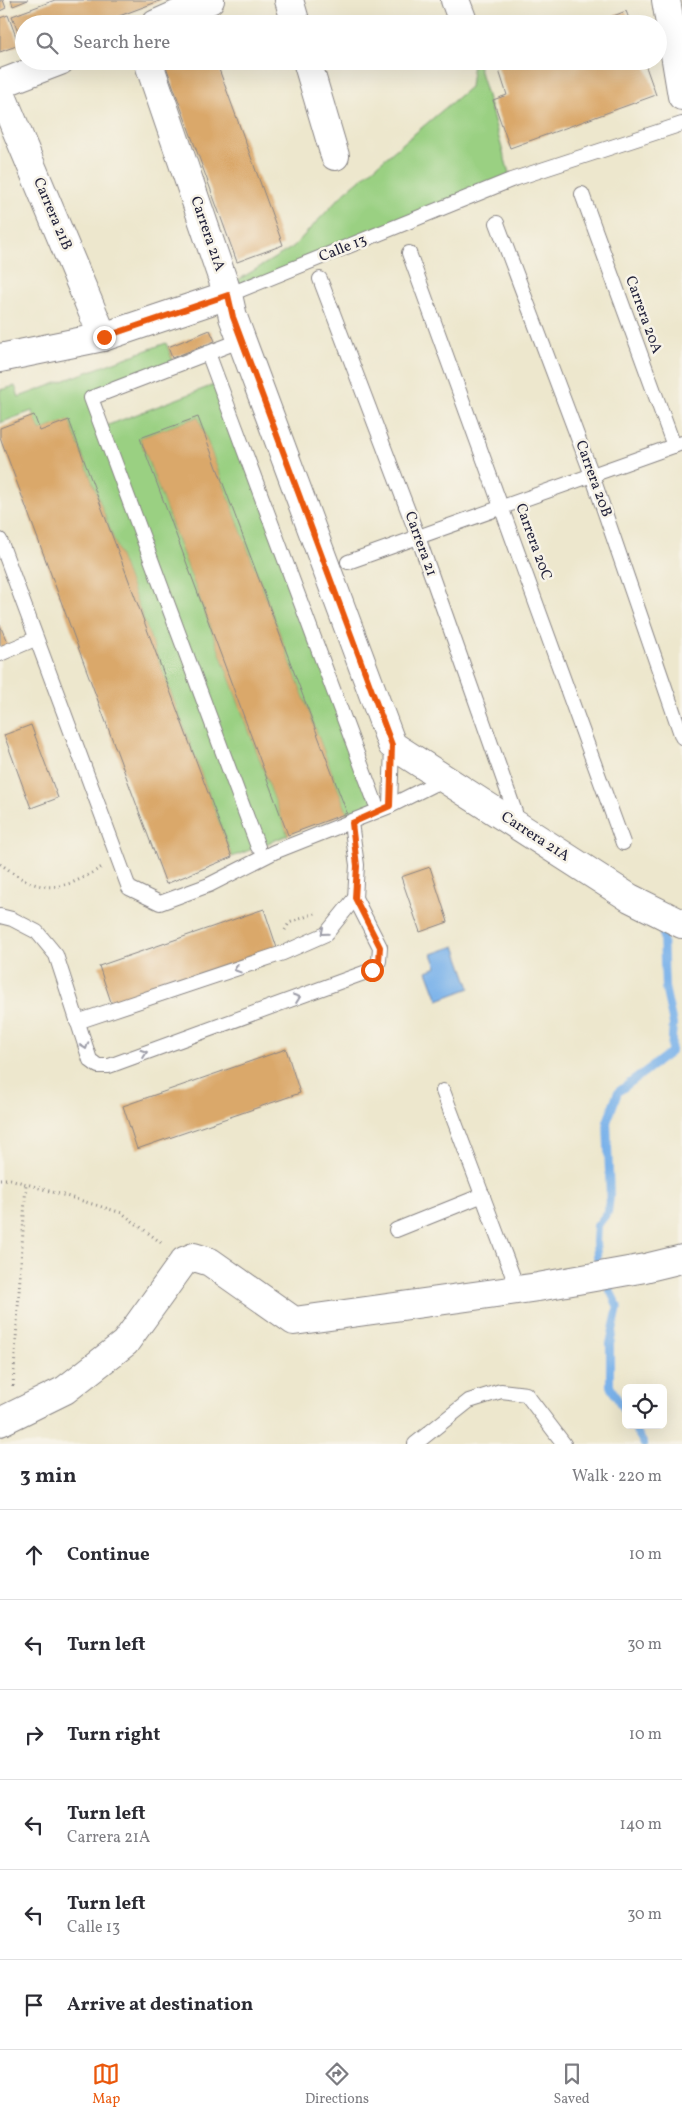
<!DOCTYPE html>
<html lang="en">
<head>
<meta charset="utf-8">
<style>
  :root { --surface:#fff; --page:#f2f2f3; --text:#2b2b33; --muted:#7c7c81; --line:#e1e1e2; --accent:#ea580c }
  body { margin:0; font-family:Vollkorn,serif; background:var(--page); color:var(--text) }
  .controls { position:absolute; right:15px; bottom:15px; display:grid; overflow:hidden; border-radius:8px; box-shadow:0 5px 20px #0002 }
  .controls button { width:45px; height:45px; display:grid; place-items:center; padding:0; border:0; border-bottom:1px solid var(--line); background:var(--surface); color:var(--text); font:25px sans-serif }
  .stop { position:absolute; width:15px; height:15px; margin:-11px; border:4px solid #ea580c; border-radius:50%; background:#fff }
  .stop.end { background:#ea580c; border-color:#fff; box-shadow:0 1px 5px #0008 }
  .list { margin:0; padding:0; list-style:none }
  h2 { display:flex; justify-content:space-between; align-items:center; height:65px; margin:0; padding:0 20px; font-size:21px }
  h2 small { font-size:16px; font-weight:400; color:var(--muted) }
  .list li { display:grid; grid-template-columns:32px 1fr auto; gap:15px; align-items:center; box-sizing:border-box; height:90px; padding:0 20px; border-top:1px solid var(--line) }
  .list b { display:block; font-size:19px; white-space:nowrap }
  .list p { margin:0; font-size:16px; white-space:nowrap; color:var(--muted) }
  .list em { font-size:16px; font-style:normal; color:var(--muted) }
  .icon { flex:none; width:28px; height:28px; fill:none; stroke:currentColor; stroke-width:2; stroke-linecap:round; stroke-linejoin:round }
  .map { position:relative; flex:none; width:682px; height:1444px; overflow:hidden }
  .search { position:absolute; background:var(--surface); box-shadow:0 5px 20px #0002; left:15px; right:15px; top:15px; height:55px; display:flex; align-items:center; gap:12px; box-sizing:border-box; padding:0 18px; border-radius:28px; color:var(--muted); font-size:19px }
  .sheet { height:605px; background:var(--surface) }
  nav { display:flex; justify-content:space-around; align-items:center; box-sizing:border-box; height:70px; border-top:1px solid var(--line); background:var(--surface); font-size:14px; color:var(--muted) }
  nav a { display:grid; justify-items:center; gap:2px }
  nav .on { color:var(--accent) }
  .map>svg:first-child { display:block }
</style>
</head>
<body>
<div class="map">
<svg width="682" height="1444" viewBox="0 0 682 1444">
  <rect width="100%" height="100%" fill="#f7f3e8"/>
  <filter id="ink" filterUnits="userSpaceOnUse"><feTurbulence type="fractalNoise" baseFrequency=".02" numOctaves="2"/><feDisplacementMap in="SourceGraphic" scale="10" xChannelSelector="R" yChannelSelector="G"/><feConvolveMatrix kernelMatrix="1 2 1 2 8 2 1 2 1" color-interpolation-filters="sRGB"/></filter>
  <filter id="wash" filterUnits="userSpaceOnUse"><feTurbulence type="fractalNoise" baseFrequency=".0096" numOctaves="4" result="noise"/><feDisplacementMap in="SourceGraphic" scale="20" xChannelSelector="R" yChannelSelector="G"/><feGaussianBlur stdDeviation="1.12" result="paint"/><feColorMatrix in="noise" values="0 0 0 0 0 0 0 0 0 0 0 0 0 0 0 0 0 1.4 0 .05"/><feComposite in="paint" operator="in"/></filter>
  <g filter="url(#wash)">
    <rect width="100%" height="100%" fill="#ede7cd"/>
    <g fill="#9ad082" stroke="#5e795e">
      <path d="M473 61H477L511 180 241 290 238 280 293 247 344 193 470 87Z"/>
      <path d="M166 343 175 366 91 398 103 427 219 383 375 802 347 813 198 417 140 438 288 835 232 857 69 420 40 431 32 411 0 423V390L15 386 19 397Z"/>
    </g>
    <path fill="#7ab2ea" stroke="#4e6a92" d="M455 946 470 988 438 1000 427 971 437 967 432 954Z"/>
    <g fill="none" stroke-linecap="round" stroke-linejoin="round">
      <g stroke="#7ab2ea" stroke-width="8">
        <path d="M626 1414 610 1386V1344L618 1307 598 1266 596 1243 597 1226 608 1212 610 1196 607 1122 618 1092 671 1052 673 1024 665 987 663 934 671 923"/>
        <path d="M633 1425 644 1444"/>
      </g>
    </g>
    <g id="blocks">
      <g fill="#daa86b">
        <path d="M0 0H3L6 8 0 11Z"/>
        <path d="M11 0H28L13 6Z"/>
        <path d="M55 0H162L98 24H24V46L12 16Z"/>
        <path d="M626 11 631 24H593Z"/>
        <path d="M8 15 19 45 0 52V18Z"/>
        <path d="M164 61H216L283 245 237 262Z"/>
        <path d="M496 61H644L656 95 510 148 493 100 507 95Z"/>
        <path d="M210 330 215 341 172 358 168 347Z"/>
        <path d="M34 415 40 431 69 420 232 857 166 884 0 437V428Z"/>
        <path d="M198 417 347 813 288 835 140 438Z"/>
        <path d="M0 625 9 647 0 650Z"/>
        <path d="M31 725 58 798 31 808 4 735Z"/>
        <path d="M430 867 448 922 420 932 401 877Z"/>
        <path d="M264 909 278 951 113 1008 99 966Z"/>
        <path d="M286 1049 300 1093 137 1149 123 1106Z"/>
      </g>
    </g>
  </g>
  <g filter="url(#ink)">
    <use href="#blocks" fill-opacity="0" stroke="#888484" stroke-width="1"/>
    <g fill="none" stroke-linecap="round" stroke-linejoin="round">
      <g stroke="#888484" stroke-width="16">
        <g id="service">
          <path d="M582 194 674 446"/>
          <path d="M497 223 592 475 682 737"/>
          <path d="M409 253 623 843"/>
          <path d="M320 279 418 537 515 812"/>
          <path d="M228 295 511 180 682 124"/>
          <path d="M242 340 91 398 258 847"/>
          <path d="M208 353 375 802"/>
          <path d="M0 540 129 888 160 903 209 885 274 852 390 806 444 779"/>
          <path d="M348 562 682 443"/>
          <path d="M0 654 35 639"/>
          <path d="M390 806 392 745"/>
          <path d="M0 916 12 919 37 932 56 955 90 1060 98 1066H109L372 970 379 961 380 947 355 898 357 865 351 823"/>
          <path d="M77 1022 283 953 326 934 355 898"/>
          <path d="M443 1091 518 1290"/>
          <path d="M396 1230 483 1195"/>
          <path d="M415 1444 469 1401 501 1391 526 1394 564 1444"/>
        </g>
      </g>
      <g stroke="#888484" stroke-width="30">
        <g id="minor">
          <path d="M289 0 296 24"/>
          <path d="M455 0 464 24"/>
          <path d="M156 24 210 0"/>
          <path d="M148 61 228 295 233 317 392 745 630 898 682 924"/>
          <path d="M307 61 335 156"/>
          <path d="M0 84 60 61"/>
          <path d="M0 91 103 337"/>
          <path d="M0 358 103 337 228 295"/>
          <path d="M0 1422 65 1390 125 1343 184 1261 194 1257 210 1262 294 1321 538 1287 645 1268 682 1259"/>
        </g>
      </g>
      <g stroke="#888484" stroke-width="30">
        <path id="tertiary" d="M666 0 682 96"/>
      </g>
      <g stroke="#888484" stroke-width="3" stroke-dasharray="1 4" stroke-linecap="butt">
        <path d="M0 864C10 870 20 879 31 883 59 893 78 881 102 867"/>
        <path d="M285 930 289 923 318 912"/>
        <path d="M0 1179H10L122 1213 164 1245"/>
        <path d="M13 1386 26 1184"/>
      </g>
      <use href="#service" stroke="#fff" stroke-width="14"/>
      <use href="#minor" stroke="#fff" stroke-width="28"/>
      <use href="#tertiary" stroke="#fff" stroke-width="28"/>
    </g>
    <defs><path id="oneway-chevron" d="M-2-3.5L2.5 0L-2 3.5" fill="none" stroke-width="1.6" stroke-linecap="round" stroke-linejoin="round" transform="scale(1.25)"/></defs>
    <g stroke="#9c9ca7">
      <use href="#oneway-chevron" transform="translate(324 932) rotate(140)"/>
      <use href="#oneway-chevron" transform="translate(237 969) rotate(162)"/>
      <use href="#oneway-chevron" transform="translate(297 998) rotate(-20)"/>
      <use href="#oneway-chevron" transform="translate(85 1046) rotate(71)"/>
      <use href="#oneway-chevron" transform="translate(144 1053) rotate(-20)"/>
    </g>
  </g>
  <g fill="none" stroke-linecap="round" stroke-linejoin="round" filter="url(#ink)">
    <path stroke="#ea580c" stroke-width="6" d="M104 337 228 295 233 317 392 745 390 806 352 823 357 866 355 898 380 947 379 961 372 970"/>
  </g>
  <g text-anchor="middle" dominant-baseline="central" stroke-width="5" stroke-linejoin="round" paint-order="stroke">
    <g font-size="15" fill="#22223b" stroke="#f7f3e8">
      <text transform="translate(52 214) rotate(67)">Carrera 21B</text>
      <text transform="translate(207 234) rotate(71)">Carrera 21A</text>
      <text transform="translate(343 249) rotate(-22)">Calle 13</text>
      <text transform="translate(643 315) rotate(70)">Carrera 20A</text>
      <text transform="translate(593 479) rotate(70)">Carrera 20B</text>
      <text transform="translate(533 542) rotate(70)">Carrera 20C</text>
      <text transform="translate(420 544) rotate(70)">Carrera 21</text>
      <text transform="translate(535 837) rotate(33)">Carrera 21A</text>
    </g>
  </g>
</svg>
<div class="controls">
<button><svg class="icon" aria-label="locate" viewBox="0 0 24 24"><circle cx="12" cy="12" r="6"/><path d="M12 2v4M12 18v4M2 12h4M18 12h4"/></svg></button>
</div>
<div class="stop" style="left:372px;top:970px"></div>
<div class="stop end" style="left:104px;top:337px"></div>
<div class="search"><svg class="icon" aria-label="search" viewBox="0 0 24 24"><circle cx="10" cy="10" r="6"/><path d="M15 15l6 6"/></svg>Search here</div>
</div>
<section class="sheet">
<h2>3 min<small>Walk · 220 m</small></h2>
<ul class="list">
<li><svg class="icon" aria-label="ahead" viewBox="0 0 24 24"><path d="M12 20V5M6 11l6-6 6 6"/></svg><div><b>Continue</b></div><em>10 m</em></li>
<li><svg class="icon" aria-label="left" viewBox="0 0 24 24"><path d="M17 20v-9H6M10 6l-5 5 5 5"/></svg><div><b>Turn left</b></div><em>30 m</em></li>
<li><svg class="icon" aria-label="right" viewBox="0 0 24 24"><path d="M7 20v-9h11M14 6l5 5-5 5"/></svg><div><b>Turn right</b></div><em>10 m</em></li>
<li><svg class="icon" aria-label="left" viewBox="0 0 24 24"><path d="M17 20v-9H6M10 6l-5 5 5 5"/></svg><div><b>Turn left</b><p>Carrera 21A</p></div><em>140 m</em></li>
<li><svg class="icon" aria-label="left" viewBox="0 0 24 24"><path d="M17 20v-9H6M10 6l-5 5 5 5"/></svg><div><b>Turn left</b><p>Calle 13</p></div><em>30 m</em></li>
<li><svg class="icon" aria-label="arrive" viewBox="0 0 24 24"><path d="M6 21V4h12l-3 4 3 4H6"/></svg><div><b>Arrive at destination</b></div></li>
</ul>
</section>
<nav>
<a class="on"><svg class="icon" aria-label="map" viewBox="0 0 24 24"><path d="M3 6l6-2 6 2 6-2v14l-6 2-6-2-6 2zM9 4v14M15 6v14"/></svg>Map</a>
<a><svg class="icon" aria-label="directions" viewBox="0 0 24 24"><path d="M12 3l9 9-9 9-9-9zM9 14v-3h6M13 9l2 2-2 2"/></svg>Directions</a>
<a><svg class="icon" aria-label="saved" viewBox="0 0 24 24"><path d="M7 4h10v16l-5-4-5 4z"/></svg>Saved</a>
</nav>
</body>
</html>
